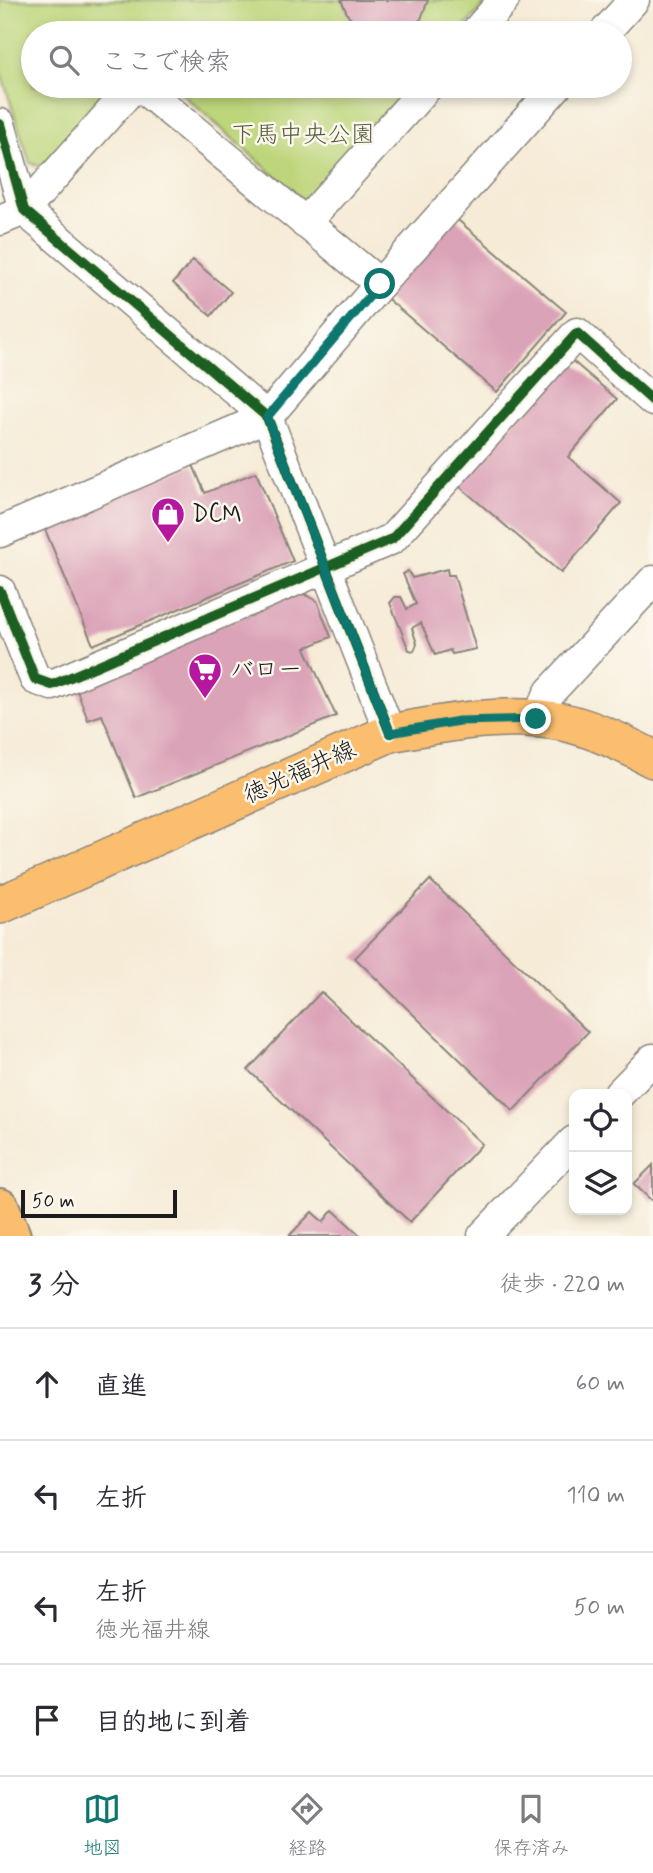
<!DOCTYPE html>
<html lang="ja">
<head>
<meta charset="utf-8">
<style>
  :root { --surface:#fff; --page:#f2f2f3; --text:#2b2b33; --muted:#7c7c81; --line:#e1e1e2; --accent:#0f766e }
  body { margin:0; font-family:Mynerve,"Klee One",sans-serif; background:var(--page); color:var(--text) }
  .controls { position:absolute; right:21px; bottom:21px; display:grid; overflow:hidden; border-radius:14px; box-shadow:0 4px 10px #0003 }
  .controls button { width:63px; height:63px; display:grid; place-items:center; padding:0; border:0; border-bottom:2px solid var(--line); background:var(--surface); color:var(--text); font:35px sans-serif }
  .scale { position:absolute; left:21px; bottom:18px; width:156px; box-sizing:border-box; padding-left:7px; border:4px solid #1c1c1c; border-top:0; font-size:19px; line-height:24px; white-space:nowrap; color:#1c1c1c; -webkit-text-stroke:5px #fbf7ec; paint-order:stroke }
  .stop { position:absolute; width:21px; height:21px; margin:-16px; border:5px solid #0f766e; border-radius:50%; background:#fff }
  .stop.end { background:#0f766e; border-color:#fff; box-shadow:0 2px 7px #0008 }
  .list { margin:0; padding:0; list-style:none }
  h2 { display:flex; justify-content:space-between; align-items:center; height:91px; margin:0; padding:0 28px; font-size:30px }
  h2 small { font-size:23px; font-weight:400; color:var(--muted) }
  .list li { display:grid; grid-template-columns:46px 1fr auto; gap:21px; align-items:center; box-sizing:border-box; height:112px; padding:0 28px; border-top:2px solid var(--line) }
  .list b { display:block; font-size:26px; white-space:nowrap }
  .list p { margin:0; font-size:23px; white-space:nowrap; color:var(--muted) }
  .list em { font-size:23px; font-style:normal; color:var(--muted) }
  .icon { flex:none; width:38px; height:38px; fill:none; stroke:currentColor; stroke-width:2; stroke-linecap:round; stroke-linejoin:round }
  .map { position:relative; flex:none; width:653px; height:1236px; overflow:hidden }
  .search { position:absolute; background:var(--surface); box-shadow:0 4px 10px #0003; left:21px; right:21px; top:21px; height:77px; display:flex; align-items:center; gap:18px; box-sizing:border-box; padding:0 24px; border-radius:38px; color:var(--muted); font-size:26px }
  .sheet { height:539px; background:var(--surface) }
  nav { display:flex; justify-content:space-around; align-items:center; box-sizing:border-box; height:98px; border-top:2px solid var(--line); background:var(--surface); font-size:19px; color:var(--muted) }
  nav a { display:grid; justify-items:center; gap:4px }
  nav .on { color:var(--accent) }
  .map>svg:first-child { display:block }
</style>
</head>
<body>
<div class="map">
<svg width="653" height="1236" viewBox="0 0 653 1236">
  <rect width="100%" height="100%" fill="#fbf7ec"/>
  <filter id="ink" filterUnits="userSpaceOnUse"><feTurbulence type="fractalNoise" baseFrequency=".0143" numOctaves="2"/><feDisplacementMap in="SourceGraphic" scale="14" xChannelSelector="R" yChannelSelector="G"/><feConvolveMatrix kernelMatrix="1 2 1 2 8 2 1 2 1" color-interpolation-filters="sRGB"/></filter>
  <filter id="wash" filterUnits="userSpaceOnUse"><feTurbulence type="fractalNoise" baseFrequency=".00686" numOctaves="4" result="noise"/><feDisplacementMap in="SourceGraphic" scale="28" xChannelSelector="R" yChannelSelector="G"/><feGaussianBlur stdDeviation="1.57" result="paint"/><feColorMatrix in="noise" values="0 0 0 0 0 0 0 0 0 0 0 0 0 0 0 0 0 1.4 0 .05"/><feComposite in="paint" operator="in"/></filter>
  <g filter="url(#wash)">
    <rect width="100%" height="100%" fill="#f6ebd7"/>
    <g fill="#bdd67b" stroke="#6c794c" stroke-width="2">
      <path d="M0 0H489L459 33H33V86H119L45 168 30 163 0 70Z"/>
      <path d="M173 86H413L308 205Z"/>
    </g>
    <g id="blocks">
      <g fill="#dba3b8">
        <path d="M341 0H428L421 19 412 27 396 33H373L359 27 348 16Z"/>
        <path d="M452 215 566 312 497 392 383 295Z"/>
        <path d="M193 260 231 292 211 316 173 283Z"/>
        <path d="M569 358 617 399 568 457 621 503 561 573 459 486Z"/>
        <path d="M193 465 205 493 256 472 293 561 93 645 44 527Z"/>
        <path d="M447 569 448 575H454L476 649 452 654 450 650 435 655 421 623 412 628 417 644 414 651 409 650 390 603 395 597H401L407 609 416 604 403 574 408 571 412 578Z"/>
        <path d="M300 592 317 601 331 637 305 648 336 716 136 798 102 715 88 720 75 685Z"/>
        <path d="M430 880 588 1032 513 1111 355 958Z"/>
        <path d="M321 992 482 1144 410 1222 248 1070Z"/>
        <path d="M653 1165V1202L634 1184Z"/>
        <path d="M333 1210 361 1236H289L312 1212 323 1222Z"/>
      </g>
    </g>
  </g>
  <g filter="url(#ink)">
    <use href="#blocks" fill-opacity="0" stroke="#89847a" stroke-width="2"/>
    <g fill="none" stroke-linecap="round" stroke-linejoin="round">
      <g stroke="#89847a" stroke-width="33">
        <g id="minor">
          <path d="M475 33 504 0"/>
          <path d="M604 33 634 0"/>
          <path d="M140 86 380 284"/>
          <path d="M0 124 24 210 267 417 390 733"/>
          <path d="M0 220 24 210 134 86"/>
          <path d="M305 223 428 86"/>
          <path d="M0 532 267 417 380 284 557 86"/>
          <path d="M0 591 35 679 52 685 392 539 577 333 653 401"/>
          <path d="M536 719 550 692 653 581"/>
          <path d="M619 1094 653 1059"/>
          <path d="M483 1236 574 1141"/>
        </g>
      </g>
      <g stroke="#89847a" stroke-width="40">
        <path id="major" d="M0 905 390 733C445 723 507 711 563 722 592 728 627 745 653 759"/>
      </g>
      <g stroke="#89847a" stroke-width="42">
        <path id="highway" d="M0 1208 11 1236"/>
      </g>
      <use href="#minor" stroke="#fff" stroke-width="30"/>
      <use href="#major" stroke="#fbbd6e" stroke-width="37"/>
      <use href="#highway" stroke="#fbbd6e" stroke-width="38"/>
      <g stroke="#fbf7ec" stroke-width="15">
        <g id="cycleway">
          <path d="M0 124 24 210 267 417 390 733"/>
          <path d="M0 591 35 679 52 685 392 539 577 333 653 401"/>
        </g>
      </g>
      <use href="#cycleway" stroke="#1b5e20" stroke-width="10"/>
    </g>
  </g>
  <g fill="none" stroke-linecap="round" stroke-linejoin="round" filter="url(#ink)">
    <path stroke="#0f766e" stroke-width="9" d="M380 284 267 417 390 733 459 721 536 719"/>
  </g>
  <defs>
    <g id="shop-pin" transform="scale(1.75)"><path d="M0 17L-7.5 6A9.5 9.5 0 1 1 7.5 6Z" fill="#b5179e" stroke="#fbf7ec"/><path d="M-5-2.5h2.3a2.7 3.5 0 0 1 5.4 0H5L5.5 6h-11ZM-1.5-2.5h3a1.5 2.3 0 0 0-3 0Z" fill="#fff"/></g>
    <g id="supermarket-pin" transform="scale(1.75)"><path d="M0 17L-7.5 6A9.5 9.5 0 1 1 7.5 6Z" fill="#b5179e" stroke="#fbf7ec"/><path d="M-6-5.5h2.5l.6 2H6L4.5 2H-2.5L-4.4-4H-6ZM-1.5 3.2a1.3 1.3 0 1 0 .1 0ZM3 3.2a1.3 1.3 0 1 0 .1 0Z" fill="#fff"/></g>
  </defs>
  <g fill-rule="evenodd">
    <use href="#shop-pin" x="168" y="514"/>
    <use href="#supermarket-pin" x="205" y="670"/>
  </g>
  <g text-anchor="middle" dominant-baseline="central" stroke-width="5" stroke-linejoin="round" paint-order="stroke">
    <g font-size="24" fill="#545d3d" stroke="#fbf7ec">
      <text x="303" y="135">下馬中央公園</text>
    </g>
    <g font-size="24" fill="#1c1c1c" stroke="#fbf7ec" text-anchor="start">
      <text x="192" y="514">DCM</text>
      <text x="230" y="670">バロー</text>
    </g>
    <g font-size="24" fill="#1c1c1c" stroke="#fbf7ec">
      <text transform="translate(300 773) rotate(-24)">徳光福井線</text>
    </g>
  </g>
</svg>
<div class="controls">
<button><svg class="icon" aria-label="locate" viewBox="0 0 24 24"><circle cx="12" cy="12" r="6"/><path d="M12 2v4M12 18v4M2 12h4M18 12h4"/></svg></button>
<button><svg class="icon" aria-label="layers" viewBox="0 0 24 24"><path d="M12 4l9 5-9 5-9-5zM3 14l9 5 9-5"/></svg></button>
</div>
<div class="scale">50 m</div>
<div class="stop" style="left:380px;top:284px"></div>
<div class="stop end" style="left:536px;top:719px"></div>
<div class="search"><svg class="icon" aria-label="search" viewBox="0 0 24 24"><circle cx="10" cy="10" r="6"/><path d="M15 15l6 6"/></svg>ここで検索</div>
</div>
<section class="sheet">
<h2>3 分<small>徒歩 · 220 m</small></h2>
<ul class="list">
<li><svg class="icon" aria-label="ahead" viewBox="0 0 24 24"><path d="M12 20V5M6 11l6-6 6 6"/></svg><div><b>直進</b></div><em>60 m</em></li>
<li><svg class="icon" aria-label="left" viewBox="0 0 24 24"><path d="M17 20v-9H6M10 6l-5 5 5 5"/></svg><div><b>左折</b></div><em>110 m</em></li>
<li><svg class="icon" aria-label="left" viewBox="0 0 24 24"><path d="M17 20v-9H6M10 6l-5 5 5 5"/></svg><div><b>左折</b><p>徳光福井線</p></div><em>50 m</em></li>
<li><svg class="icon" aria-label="arrive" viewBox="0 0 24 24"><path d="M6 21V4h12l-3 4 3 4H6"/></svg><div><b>目的地に到着</b></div></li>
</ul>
</section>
<nav>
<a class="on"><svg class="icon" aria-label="map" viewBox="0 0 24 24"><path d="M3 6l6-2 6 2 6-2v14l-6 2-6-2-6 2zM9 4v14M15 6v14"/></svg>地図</a>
<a><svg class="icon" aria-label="directions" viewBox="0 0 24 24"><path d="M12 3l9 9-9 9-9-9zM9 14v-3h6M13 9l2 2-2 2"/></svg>経路</a>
<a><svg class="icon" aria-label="saved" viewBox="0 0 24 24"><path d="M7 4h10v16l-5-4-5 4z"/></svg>保存済み</a>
</nav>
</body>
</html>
